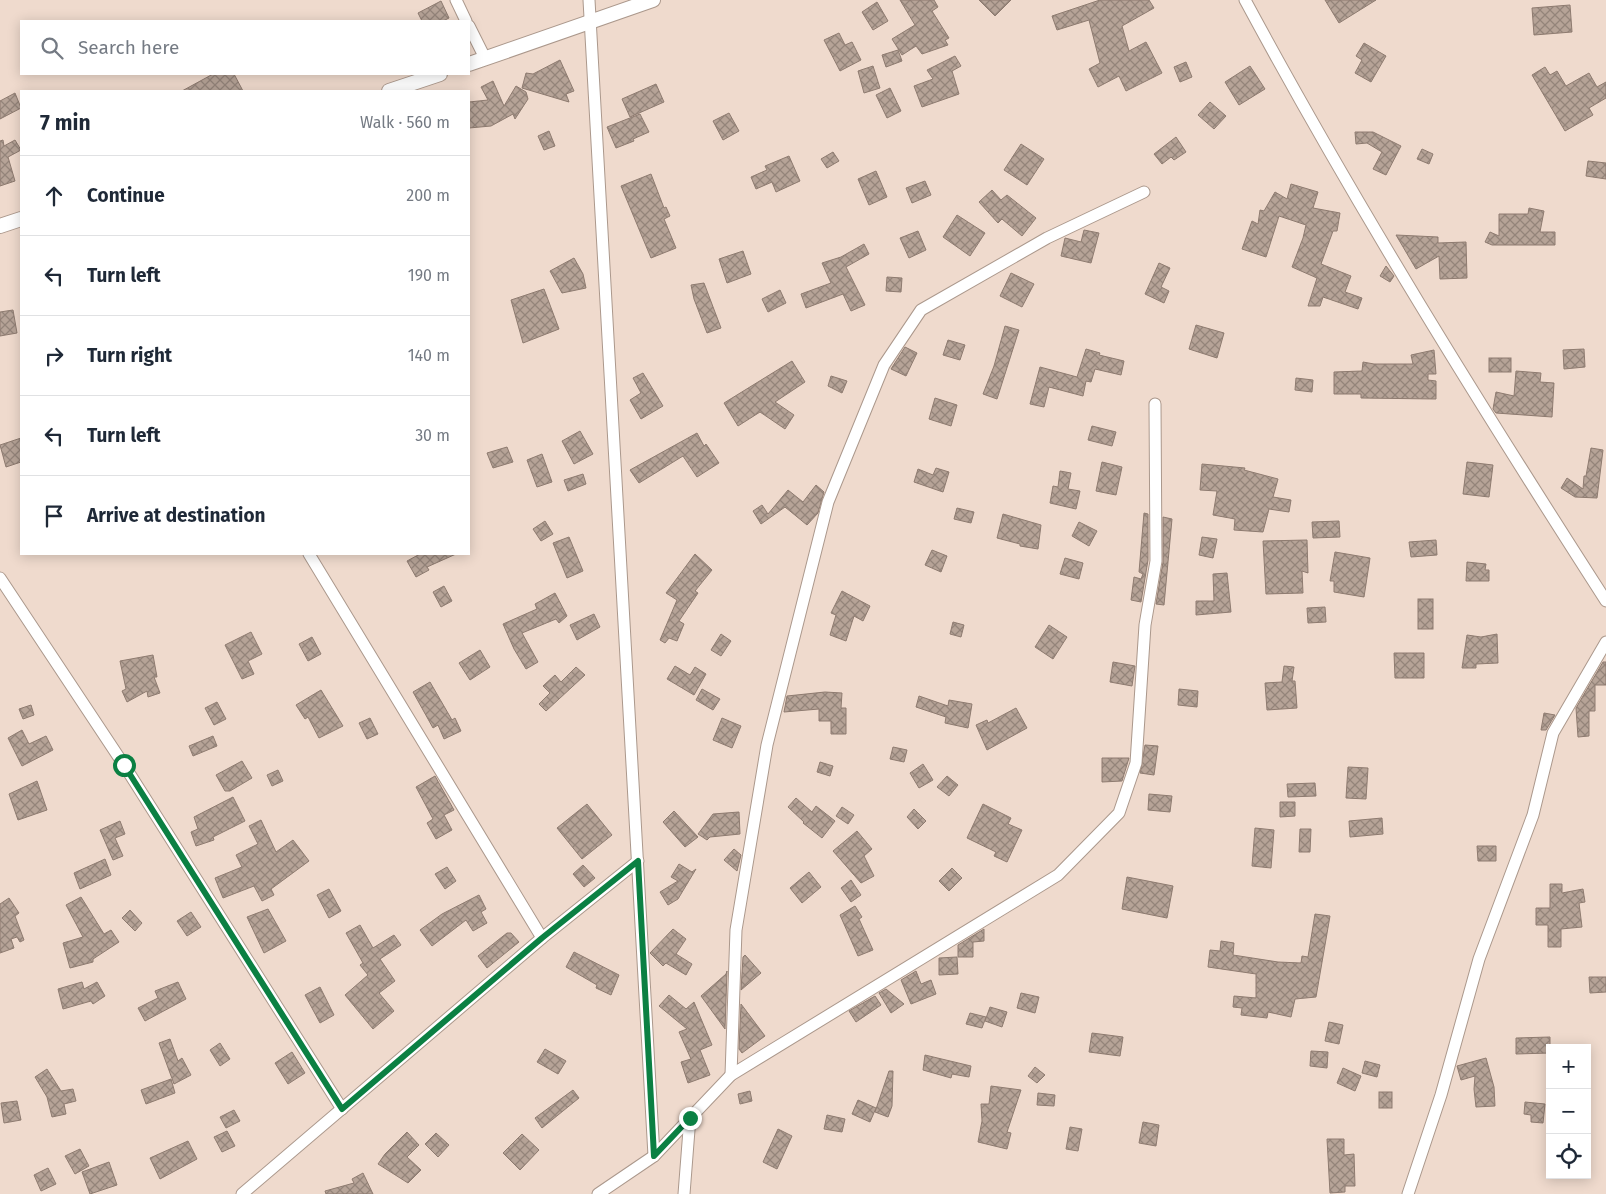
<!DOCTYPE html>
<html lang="en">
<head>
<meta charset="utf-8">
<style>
  :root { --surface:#fff; --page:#f2f2f3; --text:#1f2937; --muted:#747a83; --line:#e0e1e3 }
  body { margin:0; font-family:"Fira Sans",sans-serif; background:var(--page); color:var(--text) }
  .controls { position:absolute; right:15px; bottom:15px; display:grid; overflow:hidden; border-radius:0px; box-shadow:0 2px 12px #0003 }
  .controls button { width:45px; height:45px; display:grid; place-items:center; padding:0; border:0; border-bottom:1px solid var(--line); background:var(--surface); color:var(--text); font:25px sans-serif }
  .stop { position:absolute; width:15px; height:15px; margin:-11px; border:4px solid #0b8043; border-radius:50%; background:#fff }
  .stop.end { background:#0b8043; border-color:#fff; box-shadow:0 1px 5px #0008 }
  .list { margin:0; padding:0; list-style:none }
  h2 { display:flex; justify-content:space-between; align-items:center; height:65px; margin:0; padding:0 20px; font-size:21px }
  h2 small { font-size:16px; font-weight:400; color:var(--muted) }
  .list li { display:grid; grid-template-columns:32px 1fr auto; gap:15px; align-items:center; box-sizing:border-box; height:80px; padding:0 20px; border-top:1px solid var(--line) }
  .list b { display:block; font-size:19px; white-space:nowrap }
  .list em { font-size:16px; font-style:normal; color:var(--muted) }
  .icon { flex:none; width:28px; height:28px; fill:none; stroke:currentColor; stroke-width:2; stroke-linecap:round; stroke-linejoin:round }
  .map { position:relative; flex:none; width:1606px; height:1194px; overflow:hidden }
  .search { position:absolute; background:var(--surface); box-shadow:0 2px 12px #0003; left:20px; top:20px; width:450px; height:55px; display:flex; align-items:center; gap:12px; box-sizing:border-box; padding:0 18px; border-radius:0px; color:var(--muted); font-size:19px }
  .panel { position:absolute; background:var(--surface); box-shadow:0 2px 12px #0003; left:20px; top:90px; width:450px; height:465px; border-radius:0px }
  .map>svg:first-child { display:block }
</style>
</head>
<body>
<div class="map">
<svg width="1606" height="1194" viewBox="0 0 1606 1194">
  <defs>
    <pattern id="building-cross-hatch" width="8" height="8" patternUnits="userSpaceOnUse" patternTransform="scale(1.25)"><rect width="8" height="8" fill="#b6a397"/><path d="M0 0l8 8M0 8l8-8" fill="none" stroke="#94847a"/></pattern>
  </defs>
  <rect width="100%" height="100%" fill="#efdacd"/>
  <g fill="url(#building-cross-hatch)" stroke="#8e7b70">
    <path d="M900 0H934L938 7 932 11 949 38 945 40 948 45 922 54 916 46 902 55 892 39 915 25Z"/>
    <path d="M979 0H1011L995 16Z"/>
    <path d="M1100 0H1149L1154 8 1122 26 1129 51 1146 42 1162 73 1126 91 1119 76 1098 87 1089 69 1100 63 1089 20 1057 30 1052 16Z"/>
    <path d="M1325 0H1376L1339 23Z"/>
    <path d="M441 1 449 18 443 21H422L418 13Z"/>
    <path d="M877 2 888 21 873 30 862 12Z"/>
    <path d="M1570 5 1572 32 1534 35 1532 8Z"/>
    <path d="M839 33 845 45 852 42 861 60 840 71 824 40Z"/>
    <path d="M1364 43 1386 56 1371 82 1355 73 1362 60 1356 56Z"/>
    <path d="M898 50 902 61 886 67 882 55Z"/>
    <path d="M955 56 961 66 952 71 959 94 922 107 914 86 933 79 927 70Z"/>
    <path d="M560 60 574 91 566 94 569 102 522 88 526 73 533 74Z"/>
    <path d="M1186 62 1192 77 1180 82 1174 67Z"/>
    <path d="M873 66 880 88 864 93 858 71Z"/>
    <path d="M1250 66 1265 89 1239 105 1225 82Z"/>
    <path d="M1545 67 1550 75 1557 71 1566 86 1589 73 1597 87 1606 82V98L1589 108 1593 115 1565 131 1532 75Z"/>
    <path d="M213 74H234L243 91H182Z"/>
    <path d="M493 81 504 106 516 86 526 92 528 99 515 119 513 114 491 126 469 128V102L488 100 481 87Z"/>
    <path d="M656 84 664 102 630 117 622 99Z"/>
    <path d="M890 88 901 111 887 118 876 95Z"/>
    <path d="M15 93 21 108 0 119V101Z"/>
    <path d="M1210 102 1226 116 1214 129 1198 115Z"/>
    <path d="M729 113 739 131 723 140 713 121Z"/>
    <path d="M640 114 649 132 633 139 634 141 616 148 607 127Z"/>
    <path d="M549 131 555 146 544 150 538 136Z"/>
    <path d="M1355 132H1373L1401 146 1386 175 1373 169 1382 152 1367 143 1356 144Z"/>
    <path d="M1176 137 1186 152 1174 160 1171 157 1162 164 1154 154Z"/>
    <path d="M3 140 4 146 15 140 21 150 8 157 15 181 0 186V141Z"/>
    <path d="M1021 144 1044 159 1027 185 1004 170Z"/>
    <path d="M1422 149 1433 154 1429 164 1417 159Z"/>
    <path d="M833 152 839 161 827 168 821 159Z"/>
    <path d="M789 156 800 181 776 192 772 182 756 189 751 177 767 170 765 166Z"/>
    <path d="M1588 161 1606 163V179L1586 176Z"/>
    <path d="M876 171 887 197 869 205 858 179Z"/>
    <path d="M651 174 664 208 666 207 670 216 664 219 676 248 651 258 621 186Z"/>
    <path d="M925 181 931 195 912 203 906 188Z"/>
    <path d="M1291 184 1318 192 1313 208 1340 213 1337 231H1333L1321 264 1351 276 1345 292 1362 298 1358 309 1323 297 1320 306H1308L1317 278 1292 267 1303 238 1306 225 1279 216 1266 257 1242 249 1252 221 1258 224 1260 210 1264 211 1275 192 1287 199Z"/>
    <path d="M992 190 1001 200 1007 195 1036 218 1022 236 1002 219 998 223 979 202Z"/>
    <path d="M1529 208 1544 211 1540 232H1555V245H1492L1485 242 1490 232 1499 236V214H1528Z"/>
    <path d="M957 215 985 233 970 256 943 237Z"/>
    <path d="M1084 230 1099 233 1091 263 1061 256 1065 238 1081 242Z"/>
    <path d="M918 231 926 250 909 258 900 238Z"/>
    <path d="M1396 235 1438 237V243L1466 242 1467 278 1440 279 1439 256 1416 269Z"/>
    <path d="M864 244 869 254 846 267 865 305 851 311 843 294 806 308 801 294 831 283 822 263 841 257Z"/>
    <path d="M743 251 751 274 727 283 719 259Z"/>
    <path d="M574 258 583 274 586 288 562 293 550 271Z"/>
    <path d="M1159 263 1170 268 1161 287 1169 291 1164 303 1145 294Z"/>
    <path d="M1386 266 1394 276 1390 282 1380 276Z"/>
    <path d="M1011 273 1034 284 1022 307 1000 296Z"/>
    <path d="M887 277 902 278 901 292 886 291Z"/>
    <path d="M704 283 721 328 707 333 694 299 691 285Z"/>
    <path d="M544 289 559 329 523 343 511 300Z"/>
    <path d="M780 290 786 303 768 312 762 299Z"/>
    <path d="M13 310 17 333 0 336V312Z"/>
    <path d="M1196 325 1224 333 1217 358 1189 349Z"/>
    <path d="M1005 326 1019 330 997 399 983 394 994 366Z"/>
    <path d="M948 340 965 345 960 360 943 355Z"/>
    <path d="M905 347 917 353 906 376 891 369Z"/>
    <path d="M1086 349 1100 353 1099 355 1124 361 1121 375 1095 369 1091 382 1086 381 1083 396 1049 387 1044 407 1030 404 1040 367 1077 377Z"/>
    <path d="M1584 349 1585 367 1564 369 1563 350Z"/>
    <path d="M1434 350 1436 374H1428V380L1436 381V399L1361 398V394H1334V372L1362 371 1363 362 1374 364H1413L1411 355Z"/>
    <rect x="1489" y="358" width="22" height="14"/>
    <path d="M792 361 805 382 775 402 794 415 785 429 760 412 738 426 724 403Z"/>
    <path d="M1516 371 1541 373 1540 382 1554 383 1552 417 1496 413 1493 409 1496 392 1514 396Z"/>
    <path d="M643 373 663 406 641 419 630 400 641 393 633 378Z"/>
    <path d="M831 376 847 381 842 393 828 386Z"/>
    <path d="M1296 378 1313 380 1312 392 1295 390Z"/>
    <path d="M935 398 957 405 951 426 929 419Z"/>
    <path d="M1092 426 1116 432 1112 446 1088 440Z"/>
    <path d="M580 431 593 454 574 464 562 441Z"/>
    <path d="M697 433 704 446 706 444 719 463 697 477 683 456 639 483 630 470Z"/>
    <path d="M21 438V462L6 467 0 445Z"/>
    <path d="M507 447 513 462 493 468 487 453Z"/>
    <path d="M1591 448 1603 450 1597 498 1575 497 1561 488 1567 478 1583 489 1584 476H1586Z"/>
    <path d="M542 454 552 482 537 487 527 460Z"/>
    <path d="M1102 462 1122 467 1116 495 1096 491Z"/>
    <path d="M1467 462 1493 465 1489 497 1463 494Z"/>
    <path d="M1202 464 1245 468 1244 470 1278 479 1273 497 1291 500 1289 512 1269 509 1263 532 1234 530 1235 519 1213 515 1217 491 1200 490Z"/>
    <path d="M936 468 949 472 943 492 914 482 918 469 933 475Z"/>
    <path d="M1060 471 1071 473 1068 489 1080 491 1076 509 1050 503 1053 486 1058 487Z"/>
    <path d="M583 474 586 484 568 491 564 480Z"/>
    <path d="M816 485 824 492 818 513 807 525 785 507 761 524 753 511 762 505 768 514 788 490 803 502Z"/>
    <path d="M957 508 974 512 971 523 954 519Z"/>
    <path d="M1144 513 1148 514V560L1141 602 1131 600 1134 577 1141 579 1143 574 1139 572Z"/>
    <path d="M1003 514 1041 525 1038 549 1020 546V544L997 538Z"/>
    <path d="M1163 517 1172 519 1164 605 1156 604 1163 562Z"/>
    <path d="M545 521 553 534 541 541 533 529Z"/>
    <path d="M1339 521 1340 537 1313 538 1312 522Z"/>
    <path d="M1079 522 1097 531 1089 546 1072 536Z"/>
    <path d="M569 537 583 571 567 578 553 543Z"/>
    <path d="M1202 537 1217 539 1213 558 1199 555Z"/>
    <path d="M1307 540 1308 573 1302 571 1303 593 1266 594 1263 541Z"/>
    <path d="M1436 540 1437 555 1411 557 1409 542Z"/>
    <path d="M932 550 947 556 941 572 925 565Z"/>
    <path d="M1335 552 1370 558 1364 597 1334 592V581H1330Z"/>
    <path d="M420 554H456L427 567 429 570 416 577 407 561Z"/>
    <path d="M695 554 712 570 695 591 698 593 679 621 684 624 677 641 669 638 665 643 660 640 677 600 666 593Z"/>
    <path d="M1065 558 1083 563 1079 579 1060 574Z"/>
    <path d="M1467 562 1486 564 1485 570H1489V581H1466Z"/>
    <path d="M1227 573 1231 612 1196 615V601H1214L1213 574Z"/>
    <path d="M444 586 452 601 441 607 433 592Z"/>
    <path d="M842 591 870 606 863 621 854 616 846 641 830 635 836 615 831 613Z"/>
    <path d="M555 593 567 616 559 623 556 619 522 633 538 662 526 669 514 649 503 624 537 609 535 604Z"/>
    <rect x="1418" y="599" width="15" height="30"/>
    <path d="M1325 607 1326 622 1308 623 1307 608Z"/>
    <path d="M594 614 600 627 577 640 570 625Z"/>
    <path d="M953 622 964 625 961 637 950 634Z"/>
    <path d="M1049 625 1067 637 1053 659 1035 647Z"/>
    <path d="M251 632 262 654 248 661 254 674 242 679 225 645Z"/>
    <path d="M721 634 731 641 721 656 711 650Z"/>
    <path d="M1497 634 1498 663 1476 664V668H1462L1467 635 1481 637Z"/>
    <path d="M312 637 321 654 308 661 299 644Z"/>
    <path d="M480 650 490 667 470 680 459 663Z"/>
    <path d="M1394 653H1424V678H1395Z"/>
    <path d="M153 655 157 677H154L160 693 148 697 147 691 127 702 122 691 126 689 120 661Z"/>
    <path d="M1113 662 1135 666 1132 686 1110 682Z"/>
    <path d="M1603 662H1606V685H1595V711H1589V736L1578 737 1576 708Z"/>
    <path d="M675 666 690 675 695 667 706 674 694 695 667 679Z"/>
    <path d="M1284 666 1294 667 1292 681H1295L1297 708 1267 710 1265 683 1282 682Z"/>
    <path d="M576 667 585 675 546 711 539 704 550 693 543 686 555 675 561 682Z"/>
    <path d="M430 682 452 720 455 718 461 731 444 739 438 725 433 728 413 692Z"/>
    <path d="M702 689 720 699 713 710 696 700Z"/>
    <path d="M1179 689 1198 691 1197 707 1178 705Z"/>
    <path d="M321 690 343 726 319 738 308 717 305 719 296 705Z"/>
    <path d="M825 692 842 693 841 708H846V734H831V721H819V709L784 712 787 696Z"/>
    <path d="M919 696 948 706 949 700 972 704 968 728 945 723 946 717 916 707Z"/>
    <path d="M217 702 226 719 214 725 205 708Z"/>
    <path d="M31 705 34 715 23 719 19 709Z"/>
    <path d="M1016 708 1027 728 987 750 976 725 987 720 988 723Z"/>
    <path d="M1544 713 1555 715 1546 730H1541Z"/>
    <path d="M370 718 378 734 367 739 359 723Z"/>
    <path d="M722 718 741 726 732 748 713 740Z"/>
    <path d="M22 730 29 744 46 736 53 750 22 766 8 738Z"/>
    <path d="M213 736 217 746 193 756 189 746Z"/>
    <path d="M1145 745 1158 746 1154 775 1140 773Z"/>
    <path d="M893 747 907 750 904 762 890 759Z"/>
    <path d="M1102 758H1129L1122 781 1102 782Z"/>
    <path d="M242 761 252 778 230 791H225L216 775Z"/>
    <path d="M820 762 833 766 830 776 817 772Z"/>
    <path d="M923 764 933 780 919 788 910 773Z"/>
    <path d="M1348 767 1368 768 1366 799 1346 798Z"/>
    <path d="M278 770 283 781 272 786 267 775Z"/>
    <path d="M435 776 454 810 444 815 452 830 436 839 427 823 433 819 416 787Z"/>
    <path d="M947 776 958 785 949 796 937 787Z"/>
    <path d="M37 781 47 810 18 820 9 794Z"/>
    <path d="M1315 783 1316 796 1288 797 1287 784Z"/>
    <path d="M1149 794 1172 796 1170 812 1148 810Z"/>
    <path d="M233 797 245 821 213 837 214 840 196 846 191 832 198 829 194 817Z"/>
    <path d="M796 798 812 812 816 806 835 821 822 838 803 823 804 822 788 807Z"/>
    <path d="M1280 802H1295V816L1280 817Z"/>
    <path d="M587 804 612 835 582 859 557 828Z"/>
    <path d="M983 804 1011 818 1008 824 1022 830 1007 862 994 856 996 852 967 838Z"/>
    <path d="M842 807 854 815 848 824 836 816Z"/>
    <path d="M914 809 926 821 918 829 907 817Z"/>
    <path d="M674 811 698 837 685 847 663 822Z"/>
    <path d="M739 812 740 834 710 837 707 840 698 834 713 814Z"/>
    <path d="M1382 818 1383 834 1350 837 1349 821Z"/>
    <path d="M261 820 276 852 293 840 309 861 271 889 274 895 262 901 254 886 223 898 215 878 242 867 236 855 258 844 249 826Z"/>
    <path d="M120 821 125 834 115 838 123 856 113 860 100 830Z"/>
    <path d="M1255 828 1274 830 1271 868 1252 866Z"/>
    <path d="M1300 829H1311L1310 852H1299Z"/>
    <path d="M857 831 872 849 864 856 874 876 861 883 833 851Z"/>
    <path d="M1477 846H1496V861H1478Z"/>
    <path d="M734 849 741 855 737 871 724 860Z"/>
    <path d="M105 859 111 875 80 889 74 873Z"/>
    <path d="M679 864 692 872 696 869 678 899 668 905 660 892 678 881 671 877Z"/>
    <path d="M583 865 595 878 584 887 573 874Z"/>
    <path d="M447 867 456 881 445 889 435 874Z"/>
    <path d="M952 868 962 878 949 891 939 881Z"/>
    <path d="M809 872 821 887 802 903 790 888Z"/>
    <path d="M1127 877 1173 886 1167 918 1122 909Z"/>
    <path d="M851 880 861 895 851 902 841 888Z"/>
    <path d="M1550 884H1562V893L1583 889 1585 902 1579 903 1582 927 1561 929V947H1548V925H1536V908H1550Z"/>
    <path d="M329 889 341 911 329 918 317 895Z"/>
    <path d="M479 895 486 909 481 912 487 923 473 931 466 920 432 946 420 930 442 914Z"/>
    <path d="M81 897 104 934 111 930 119 942 93 959V962L70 968 63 943 83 937 66 905Z"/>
    <path d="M9 898 19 913 15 916 24 940 20 942 17 937 11 939 14 948 0 953V904Z"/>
    <path d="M855 906 862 917 859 919 873 950 858 956 840 915Z"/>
    <path d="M268 909 286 941 264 953 247 917Z"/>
    <path d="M130 910 142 923 135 931 122 918Z"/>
    <path d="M191 912 201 927 187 936 177 921Z"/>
    <path d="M1315 914 1330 916 1316 997 1295 999 1291 1017 1268 1012 1267 1018 1241 1015 1242 1008 1233 1007 1234 996 1256 998V974L1208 967 1210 950 1220 951 1221 941 1234 943 1233 955 1278 962 1301 963 1302 956 1308 957Z"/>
    <path d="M360 925 373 948 394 935 401 945 380 959 395 981 379 993 394 1011 373 1029 345 995 368 975 360 965 363 963 346 933Z"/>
    <path d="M673 929 686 939 676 954 692 964 686 975 666 963 663 966 650 953Z"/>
    <path d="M984 929V941L973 942V957H958V945Z"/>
    <path d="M507 933H511L519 942 487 968 478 956Z"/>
    <path d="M574 952 619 975 611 995 596 988 597 985 566 967Z"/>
    <path d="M745 955 761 973 741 990 743 957Z"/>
    <path d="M957 957 958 974 939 975V958Z"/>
    <path d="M727 971 725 1029 701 996 726 974Z"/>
    <path d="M916 971 921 984 931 980 936 994 911 1004 901 980Z"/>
    <path d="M1589 977H1606V992L1590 993Z"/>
    <path d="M82 982 84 989 97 982 105 996 93 1004 91 1001 63 1009 58 989Z"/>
    <path d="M178 982 186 999 145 1021 138 1008 158 998 155 991Z"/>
    <path d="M320 987 334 1015 320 1023 305 995Z"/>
    <path d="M886 989 904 1004 891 1013 879 993Z"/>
    <path d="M1021 993 1039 997 1035 1013 1017 1008Z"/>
    <path d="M669 995 686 1009 694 1002 712 1045 700 1050 710 1075 688 1083 681 1062 691 1059 679 1032 687 1029 659 1006Z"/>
    <path d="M875 996 881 1005 856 1022 849 1011Z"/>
    <path d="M741 1004 765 1036 742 1053 739 1049Z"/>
    <path d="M990 1007 1007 1012 1002 1027 985 1021Z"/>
    <path d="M970 1013 986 1017 982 1028 966 1024Z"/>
    <path d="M1329 1022 1343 1025 1339 1044 1325 1041Z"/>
    <path d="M1092 1033 1123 1037 1120 1056 1089 1052Z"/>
    <path d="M1550 1037V1053L1516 1054V1038Z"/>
    <path d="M170 1039 178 1061 182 1058 191 1075 174 1084 159 1043Z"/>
    <path d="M220 1043 230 1059 220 1066 210 1050Z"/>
    <path d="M545 1049 566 1061 558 1074 537 1062Z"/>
    <path d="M1311 1051 1328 1052 1327 1068 1310 1066Z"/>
    <path d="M292 1052 305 1073 288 1084 275 1063Z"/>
    <path d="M925 1055 971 1066 969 1077 952 1074 951 1078 923 1070Z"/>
    <path d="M1486 1058 1494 1087 1495 1106 1476 1107 1474 1089 1475 1076 1461 1080 1457 1066Z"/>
    <path d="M1365 1061 1380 1065 1377 1077 1362 1073Z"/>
    <path d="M1035 1067 1045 1075 1037 1083 1028 1076Z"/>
    <path d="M1343 1068 1361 1076 1355 1091 1337 1083Z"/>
    <path d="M47 1069 61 1091 73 1089 76 1101 64 1104 66 1114 52 1117 47 1097 35 1077Z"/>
    <path d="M889 1071H893L892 1106 888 1117 875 1112Z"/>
    <path d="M171 1079 175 1093 146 1104 141 1090Z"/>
    <path d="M991 1086 1021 1090 1007 1132 1011 1133 1007 1149 978 1142 982 1121 981 1104H989Z"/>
    <path d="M573 1090 579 1098 542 1128 535 1118Z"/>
    <path d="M750 1091 752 1101 740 1104 738 1094Z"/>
    <rect x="1379" y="1092" width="13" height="16"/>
    <path d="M1038 1093 1055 1095 1054 1106 1037 1105Z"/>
    <path d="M858 1100 876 1108 870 1122 852 1114Z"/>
    <path d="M17 1101 21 1120 4 1123 1 1103Z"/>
    <path d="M1525 1102 1545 1104 1543 1123 1531 1122V1115L1524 1114Z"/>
    <path d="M234 1110 240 1121 226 1128 220 1117Z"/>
    <path d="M827 1115 845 1119 842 1132 824 1129Z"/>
    <path d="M1143 1122 1159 1125 1156 1146 1139 1143Z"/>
    <path d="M1070 1127 1082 1129 1078 1151 1066 1149Z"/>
    <path d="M778 1129 792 1136 777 1169 763 1162Z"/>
    <path d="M227 1131 235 1146 222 1152 214 1137Z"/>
    <path d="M407 1132 419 1145 407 1157 421 1170 408 1183 378 1164 385 1154Z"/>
    <path d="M436 1133 449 1145 438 1157 425 1144Z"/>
    <path d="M522 1134 539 1150 520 1170 503 1153Z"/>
    <path d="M1327 1139H1344V1155L1354 1154 1355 1186H1345V1192L1330 1193Z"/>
    <path d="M188 1141 197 1159 160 1179 150 1158Z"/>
    <path d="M80 1149 89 1166 75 1174 65 1156Z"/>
    <path d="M109 1162 117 1185 90 1194 82 1172Z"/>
    <path d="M48 1168 56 1184 41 1191 34 1175Z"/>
    <path d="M363 1173 373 1194H326L325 1191 354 1183 352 1179Z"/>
  </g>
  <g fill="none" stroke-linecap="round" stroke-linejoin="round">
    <g stroke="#ab988c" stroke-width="13">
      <g id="minor">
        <path d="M456 0 466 21"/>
        <path d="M589 0 654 1156"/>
        <path d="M1245 0C1356 206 1480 405 1606 601"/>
        <path d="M469 26 485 58"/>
        <path d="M309 554 542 938"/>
        <path d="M0 578 124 765 342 1109"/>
        <path d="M731 1075 736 930 767 745 828 502 884 365 921 310 1047 238 1144 192"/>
        <path d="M242 1194 542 938 638 861"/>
        <path d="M598 1194 654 1156 731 1075 1058 875 1119 813 1136 763 1145 625 1156 561 1155 404"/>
        <path d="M684 1194 690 1117"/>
        <path d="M1408 1194 1441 1095 1479 959 1533 815 1553 733 1606 642"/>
      </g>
    </g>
    <g stroke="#ab988c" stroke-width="16">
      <g id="tertiary">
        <path d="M469 64 653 0"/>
        <path d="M389 91 440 74"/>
        <path d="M0 226 21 219"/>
      </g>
    </g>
    <use href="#minor" stroke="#fff" stroke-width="11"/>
    <use href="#tertiary" stroke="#fff" stroke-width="14"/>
  </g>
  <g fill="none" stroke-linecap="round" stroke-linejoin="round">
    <path stroke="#0b8043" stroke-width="6" d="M124 765 342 1109 542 938 638 861 654 1156 690 1118"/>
  </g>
</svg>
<div class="controls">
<button>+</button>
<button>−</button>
<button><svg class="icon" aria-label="locate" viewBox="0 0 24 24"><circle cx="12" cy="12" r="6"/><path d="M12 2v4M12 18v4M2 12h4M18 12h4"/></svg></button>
</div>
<div class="stop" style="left:124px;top:765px"></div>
<div class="stop end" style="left:690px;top:1118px"></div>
<div class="search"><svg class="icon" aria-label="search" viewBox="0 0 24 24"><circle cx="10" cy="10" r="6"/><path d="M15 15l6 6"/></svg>Search here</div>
<section class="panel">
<h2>7 min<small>Walk · 560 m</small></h2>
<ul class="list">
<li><svg class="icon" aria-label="ahead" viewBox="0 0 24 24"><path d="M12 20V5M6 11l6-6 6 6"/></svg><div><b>Continue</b></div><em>200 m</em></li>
<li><svg class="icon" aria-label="left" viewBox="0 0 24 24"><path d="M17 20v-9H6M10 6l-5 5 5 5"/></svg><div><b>Turn left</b></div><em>190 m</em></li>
<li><svg class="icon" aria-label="right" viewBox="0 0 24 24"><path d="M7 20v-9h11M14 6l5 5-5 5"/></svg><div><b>Turn right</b></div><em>140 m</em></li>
<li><svg class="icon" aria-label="left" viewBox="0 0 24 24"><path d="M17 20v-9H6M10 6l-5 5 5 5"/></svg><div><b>Turn left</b></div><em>30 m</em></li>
<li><svg class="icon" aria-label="arrive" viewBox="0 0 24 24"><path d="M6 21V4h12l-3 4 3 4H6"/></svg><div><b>Arrive at destination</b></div></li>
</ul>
</section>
</div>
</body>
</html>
